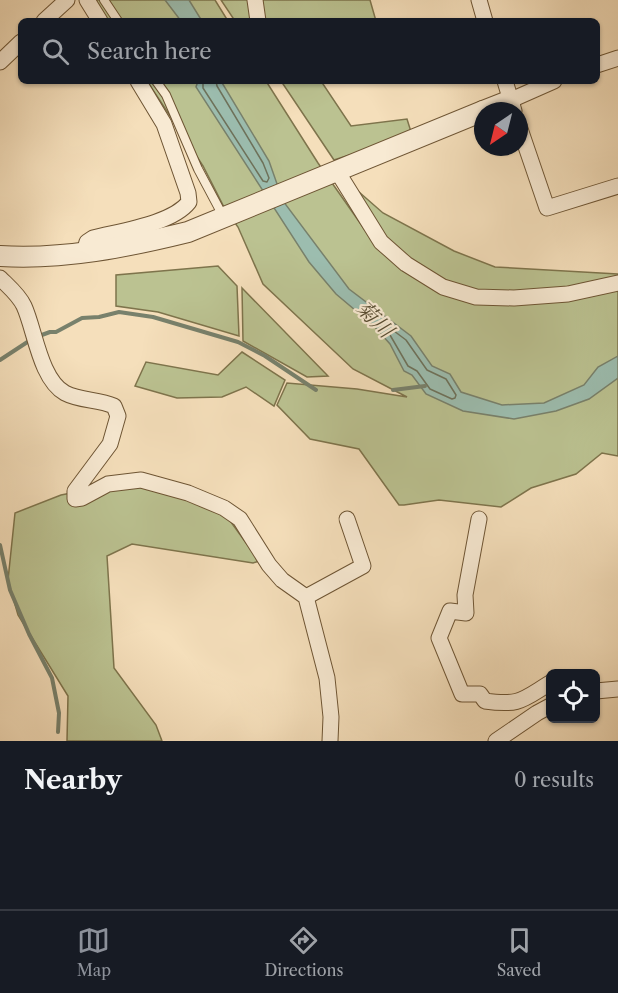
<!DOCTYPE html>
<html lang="en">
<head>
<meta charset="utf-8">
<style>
  :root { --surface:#171b24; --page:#242831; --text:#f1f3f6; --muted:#9ea1a6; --line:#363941; --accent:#8c9099 }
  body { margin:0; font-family:"Libre Caslon Text","Noto Serif JP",serif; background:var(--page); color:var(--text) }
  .controls { position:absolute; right:18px; bottom:18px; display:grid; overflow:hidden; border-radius:9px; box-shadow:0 2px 4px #0004 }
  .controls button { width:54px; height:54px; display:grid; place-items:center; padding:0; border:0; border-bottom:2px solid var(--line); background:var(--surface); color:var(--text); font:30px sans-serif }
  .compass { position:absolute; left:474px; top:102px; width:54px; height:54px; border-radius:50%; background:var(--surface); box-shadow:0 2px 4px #0004; rotate:215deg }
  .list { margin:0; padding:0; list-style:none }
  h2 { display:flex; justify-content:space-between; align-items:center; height:78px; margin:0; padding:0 24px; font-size:26px }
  h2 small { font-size:20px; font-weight:400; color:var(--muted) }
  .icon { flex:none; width:33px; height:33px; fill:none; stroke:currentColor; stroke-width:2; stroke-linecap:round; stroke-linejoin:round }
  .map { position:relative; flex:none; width:618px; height:741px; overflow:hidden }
  .search { position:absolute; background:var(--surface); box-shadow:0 2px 4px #0004; left:18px; right:18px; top:18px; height:66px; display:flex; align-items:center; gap:15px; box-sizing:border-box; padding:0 21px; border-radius:9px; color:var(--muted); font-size:22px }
  .sheet { height:168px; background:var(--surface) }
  nav { display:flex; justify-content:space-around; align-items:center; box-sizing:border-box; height:84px; border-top:2px solid var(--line); background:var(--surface); font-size:16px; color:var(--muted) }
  nav a { display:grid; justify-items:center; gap:3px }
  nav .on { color:var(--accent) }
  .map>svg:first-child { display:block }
</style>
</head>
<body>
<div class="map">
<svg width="618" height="741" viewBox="0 0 618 741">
  <rect width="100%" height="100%" fill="#f5dfbb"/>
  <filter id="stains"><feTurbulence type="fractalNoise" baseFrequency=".00333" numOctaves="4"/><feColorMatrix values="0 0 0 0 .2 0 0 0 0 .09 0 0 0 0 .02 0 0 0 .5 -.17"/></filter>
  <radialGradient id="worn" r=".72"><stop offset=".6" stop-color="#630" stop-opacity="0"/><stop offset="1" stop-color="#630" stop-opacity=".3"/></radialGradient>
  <g fill="#bbc291" stroke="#7e744c" stroke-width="1.5">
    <path d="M94 0H215L228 21H108Z"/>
    <path d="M221 0H253L256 21H235Z"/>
    <path d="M259 0H370L376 21H261Z"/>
    <path d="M147 81H266L318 163 365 230 351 185 383 213 454 251 495 267 618 274V456L602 453 576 474 531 488 501 507 439 500 404 505H399L359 449 310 439 277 405 287 383 357 389 407 397 353 369 263 284 238 227 225 209 203 166Z"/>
    <path d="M281 81H321L351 126 407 119 412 135 334 160Z"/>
    <path d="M218 266 237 286 239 336 158 312 116 306V275Z"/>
    <path d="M242 288 328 376 307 377 243 341Z"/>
    <path d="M242 352 285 380 274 406 246 387 222 397 177 398 135 386 146 362 218 375Z"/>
    <path d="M112 485 145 488 183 497 223 511 259 561 253 563 132 544 107 556 114 668 156 725 162 741H67L68 696 18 615 8 580 15 513 61 495Z"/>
  </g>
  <g fill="#9cbdaf" stroke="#78816c" stroke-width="1.5">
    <path d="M165 0H189L202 21H181Z"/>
    <path d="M198 81H221L269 161 283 201 349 289 411 336 432 366 450 374 461 392 502 405 544 403 584 385 598 367 618 356V378L589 399 556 411 514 419 463 411 426 394 412 375 404 371 390 344 374 326 336 294 309 262 196 87Z"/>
  </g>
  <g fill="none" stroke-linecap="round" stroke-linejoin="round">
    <g stroke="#6e725b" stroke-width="1.5">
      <path d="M203 81V88L263 181 267 182 269 178 263 163 217 86 216 81"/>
      <path d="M391 331H394L406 340 427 370 446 379 456 395 455 398 452 399 430 389 417 371 408 366 390 335Z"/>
    </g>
    <g stroke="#78816c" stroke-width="4">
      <path d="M39 336 50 332H56L82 318 99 317 119 312 153 317 238 342 265 356 316 390"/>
      <path d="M0 360 32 339"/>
      <path d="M393 390 425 386"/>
      <path d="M0 545 10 590 29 634 52 678 59 713 58 732"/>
    </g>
    <g stroke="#6e5534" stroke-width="10">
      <g id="service">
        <path d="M104 0 118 21"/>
        <path d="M156 81 166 95 198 169 223 216"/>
      </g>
    </g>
    <g stroke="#6e5534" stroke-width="17">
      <g id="minor">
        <path d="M87 0 100 21"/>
        <path d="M255 0 258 21"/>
        <path d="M479 0 485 21"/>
        <path d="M44 21 67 0"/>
        <path d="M0 62 21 42"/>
        <path d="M597 65 618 58"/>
        <path d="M505 81 514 111"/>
        <path d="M511 100 554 81"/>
        <path d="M519 126 547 208 618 186"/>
        <path d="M337 171 381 242 406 264 443 287 476 297 514 298 568 294 618 283"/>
        <path d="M84 253 87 242 93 238C120 231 172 224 189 202L188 193 164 124 138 81"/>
        <path d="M0 278C8 286 19 295 24 306 35 330 40 379 65 393 80 401 98 399 114 406L118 416 110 444 75 491V499L82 498 108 484 141 480 188 493 224 508 240 519 269 565 282 580 306 597 327 678 331 717 330 741"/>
        <path d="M479 519 465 595 466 613 450 611 439 638 462 694H480L485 701C520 706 522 700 550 683"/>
        <path d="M306 597 363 566 347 519"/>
        <path d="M596 691 618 689"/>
        <path d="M496 741 537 713 550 706"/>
      </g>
    </g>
    <g stroke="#6e5534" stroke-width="22">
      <g id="tertiary">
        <path d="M483 111 511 100"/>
        <path d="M0 256C63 260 127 247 188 232L483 111"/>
      </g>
    </g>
    <use href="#service" stroke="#f8ead3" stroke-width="8"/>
    <use href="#minor" stroke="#f8ead3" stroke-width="15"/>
    <use href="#tertiary" stroke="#f8ead3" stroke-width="20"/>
  </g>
  <g text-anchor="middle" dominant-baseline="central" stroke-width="4.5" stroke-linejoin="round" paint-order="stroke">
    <g font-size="21" font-style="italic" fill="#584c31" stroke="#f8ead3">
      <text transform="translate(375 319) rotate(45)">菊川</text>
    </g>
  </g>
  <rect width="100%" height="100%" filter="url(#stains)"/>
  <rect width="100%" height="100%" fill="url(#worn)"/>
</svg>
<div class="controls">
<button><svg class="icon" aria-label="locate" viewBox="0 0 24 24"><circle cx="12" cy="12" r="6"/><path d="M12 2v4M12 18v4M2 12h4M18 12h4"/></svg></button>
</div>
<svg class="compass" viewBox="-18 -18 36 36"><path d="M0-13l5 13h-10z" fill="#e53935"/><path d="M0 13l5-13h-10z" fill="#9ea1a6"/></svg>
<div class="search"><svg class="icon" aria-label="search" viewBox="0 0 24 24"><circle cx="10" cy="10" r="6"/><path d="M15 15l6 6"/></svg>Search here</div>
</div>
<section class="sheet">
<h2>Nearby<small>0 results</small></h2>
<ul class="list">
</ul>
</section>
<nav>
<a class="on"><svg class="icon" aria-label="map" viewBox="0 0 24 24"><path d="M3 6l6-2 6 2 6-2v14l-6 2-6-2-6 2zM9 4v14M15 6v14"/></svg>Map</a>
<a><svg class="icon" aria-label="directions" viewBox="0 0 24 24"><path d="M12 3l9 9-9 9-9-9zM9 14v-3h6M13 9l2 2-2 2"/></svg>Directions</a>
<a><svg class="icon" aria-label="saved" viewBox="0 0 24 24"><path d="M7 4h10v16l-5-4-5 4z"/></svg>Saved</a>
</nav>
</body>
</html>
